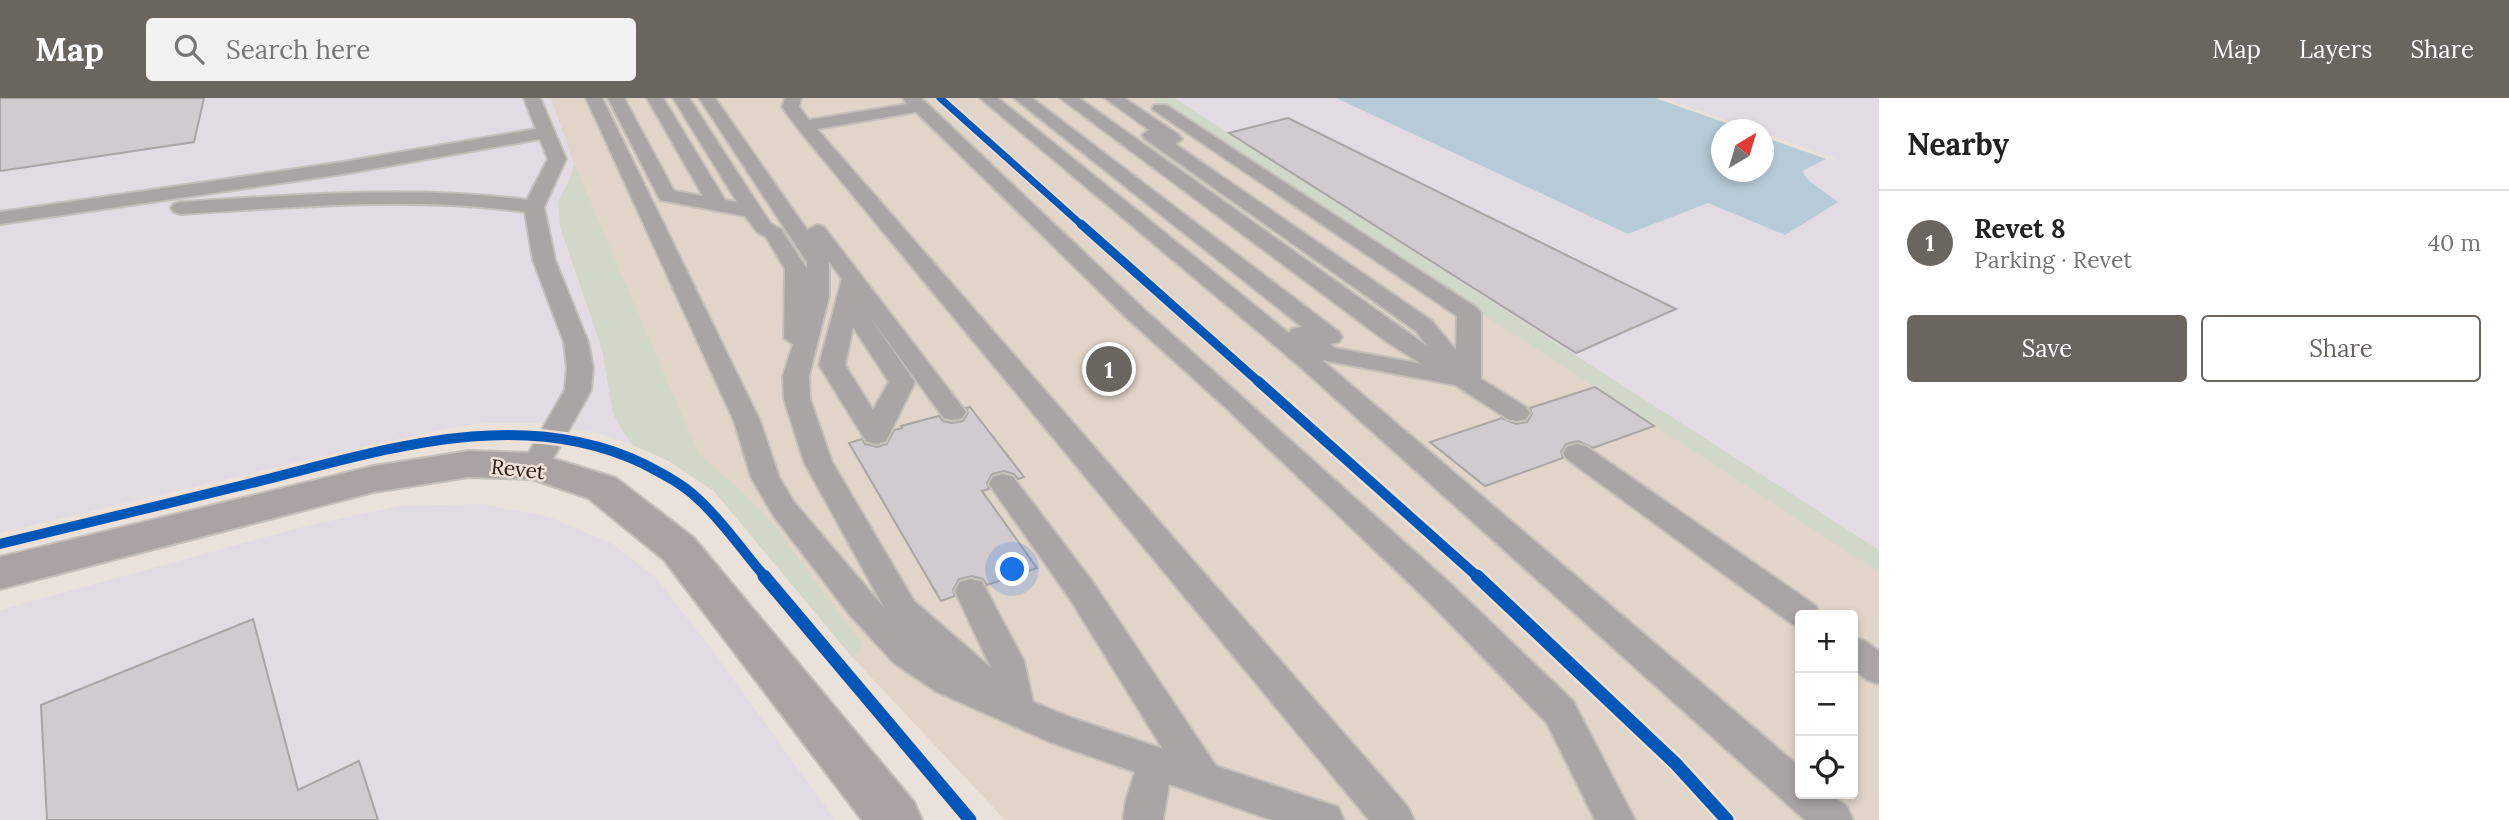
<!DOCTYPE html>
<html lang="en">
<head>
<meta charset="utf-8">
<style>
  :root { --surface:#fff; --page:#f2f2f2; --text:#222; --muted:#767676; --line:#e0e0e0; --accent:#6b6560 }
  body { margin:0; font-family:Lora,serif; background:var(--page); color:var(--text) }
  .controls { position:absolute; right:21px; bottom:21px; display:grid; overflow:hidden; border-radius:7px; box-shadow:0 4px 10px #0003 }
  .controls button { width:63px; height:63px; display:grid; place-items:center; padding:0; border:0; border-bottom:2px solid var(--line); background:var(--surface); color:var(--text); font:35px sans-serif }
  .compass { position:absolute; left:1711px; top:21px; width:63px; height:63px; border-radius:50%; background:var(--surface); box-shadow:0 4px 10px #0003; rotate:38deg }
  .you { position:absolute; left:1013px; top:472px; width:24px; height:24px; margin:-18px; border:5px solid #fff; border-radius:50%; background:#1a73e8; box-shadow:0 0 0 10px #1a73e833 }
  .badge { display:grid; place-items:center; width:46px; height:46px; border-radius:50%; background:var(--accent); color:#fff; font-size:23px; font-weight:700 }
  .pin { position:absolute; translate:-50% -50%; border:4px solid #fff; box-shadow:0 2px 7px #0006 }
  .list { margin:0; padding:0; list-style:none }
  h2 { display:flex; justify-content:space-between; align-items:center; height:91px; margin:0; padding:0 28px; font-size:30px }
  h2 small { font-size:23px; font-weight:400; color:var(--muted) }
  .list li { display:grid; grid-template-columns:46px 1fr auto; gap:21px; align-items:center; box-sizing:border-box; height:105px; padding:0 28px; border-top:2px solid var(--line) }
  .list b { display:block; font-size:26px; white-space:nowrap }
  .list p { margin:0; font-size:23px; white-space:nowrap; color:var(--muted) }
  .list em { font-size:23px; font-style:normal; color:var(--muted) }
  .actions { display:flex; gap:14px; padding:21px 28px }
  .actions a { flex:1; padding:16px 0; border:2px solid var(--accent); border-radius:7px; text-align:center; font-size:24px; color:var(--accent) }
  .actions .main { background:var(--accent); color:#fff }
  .icon { flex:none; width:38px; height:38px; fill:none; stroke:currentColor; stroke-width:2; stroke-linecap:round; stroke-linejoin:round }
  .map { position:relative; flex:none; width:1879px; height:722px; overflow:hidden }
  header { display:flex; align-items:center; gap:42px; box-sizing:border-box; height:98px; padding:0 35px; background:var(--accent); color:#fff }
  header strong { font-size:33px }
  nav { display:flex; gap:38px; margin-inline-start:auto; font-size:24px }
  .search { width:490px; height:63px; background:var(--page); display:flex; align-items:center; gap:18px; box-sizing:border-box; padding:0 24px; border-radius:7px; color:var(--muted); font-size:26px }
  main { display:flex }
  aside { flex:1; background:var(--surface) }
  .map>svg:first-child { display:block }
</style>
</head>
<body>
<header>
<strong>Map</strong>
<div class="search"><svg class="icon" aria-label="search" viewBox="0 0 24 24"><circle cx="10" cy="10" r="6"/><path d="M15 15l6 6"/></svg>Search here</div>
<nav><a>Map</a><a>Layers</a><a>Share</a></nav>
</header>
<main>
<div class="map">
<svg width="1879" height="722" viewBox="0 0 1879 722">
  <rect width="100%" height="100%" fill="#eae1db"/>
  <path fill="#e1d4c8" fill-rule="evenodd" d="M551 0H1174L1879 452V722H1005L852 559 714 393 669 363 633 347ZM1800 517H1853V696H1800Z"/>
  <g fill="#e2dbe4">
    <path d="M0 0H551L574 66 571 79 558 103 571 164 602 252 623 334 633 347 598 335 535 325H485L449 330 336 355 0 435Z"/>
    <path d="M1174 0H1336L1628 136 1708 105 1785 137 1837 104 1808 82 1801 73 1826 61H1838L1764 35V32L1754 31 1663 0H1879V452Z"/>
    <path d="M482 406 549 419 613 446 656 480 710 549 835 722H0V512L302 429 399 408Z"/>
  </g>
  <g fill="#d1d7c9">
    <path d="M1151 0H1174L1879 452V474Z"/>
    <path d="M574 66 699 357 735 387 773 426 863 547 852 559 714 393 669 363 633 347 623 334 613 315 602 252 560 129 558 103 571 79Z"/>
  </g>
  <path fill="#b6cbd7" d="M1336 0H1655L1743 31 1722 32V74H1764V39L1826 61 1802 73 1808 82 1838 104 1785 137 1708 105 1628 136Z"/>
  <g fill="#d1cace" stroke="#aaa5a5" stroke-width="2">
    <path d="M0 0H204L194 44 0 73Z"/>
    <path d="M1288 20 1676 211 1576 255 1229 35Z"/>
    <path d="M1595 289 1654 328 1593 350 1578 343 1566 346 1561 354 1563 360 1485 388 1430 344 1502 320 1516 326 1527 324 1532 316 1530 310Z"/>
    <path d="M970 309 1024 379 1018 381 1014 376 1004 373 992 376 987 385 989 391 982 393 1037 470 987 487 983 481 972 478 959 481 953 492 955 498 941 503 849 345 862 341 865 346 877 349 887 346 894 332 902 330 901 328 939 318 943 323 952 325 963 323 968 315 966 310Z"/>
    <path d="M253 521 298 692 359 663 378 722H47L41 607Z"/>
  </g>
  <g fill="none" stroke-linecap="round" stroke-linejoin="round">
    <g stroke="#c5bfba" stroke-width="4">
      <g id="lane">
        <path d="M524 0H540L566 61 544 109 555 162 588 244 593 270 591 292 545 375 535 377 525 375 521 368 565 292 567 270 564 244 533 162 525 114C413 98 294 109 181 116L174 114 171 110 174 106 181 104C295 97 414 87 527 102L548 61 540 41 343 76 0 126V114L343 64 536 31Z"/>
        <path d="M586 0H602L760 323 779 379 793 403 885 511 804 364 784 301 783 278 793 246 784 240 785 171 766 139 757 134 745 118 660 102 608 0H624L674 93 703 98 647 0H663L725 102 737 104 673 0H689L761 111 771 126 781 131 807 171V164L699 0H715L807 132 817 127 824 129 966 314 962 320 953 322 944 320 869 218 915 284 886 343 876 346 866 343 819 267 842 181 824 157 829 164V198L809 278 810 301 832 364 914 503 991 570 955 493 960 484 971 481 982 484 1024 563 1033 604 1072 620 1163 651 1070 501 989 386 993 379 1003 376 1013 379 1092 483 1216 668 1338 709 1344 722H1272L1169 686 1163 722H1123L1126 702 1135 674 1050 644 937 594 894 565 849 516 773 417 751 379 734 323ZM853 229 889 284 873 312 845 267Z"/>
        <path d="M785 0H801L799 9 809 22 907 6 903 0H921L1145 212 1451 486 1573 603 1635 722H1595L1547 625 1429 504 1225 309 1129 222 916 14 817 31 1408 709 1414 722H1369L799 32 782 9Z"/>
        <path d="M980 0H998L1289 235 1292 231 1302 229 1014 0H1032L1339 234 1342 239 1339 244 1330 246 1335 250 1422 266 1384 242 1060 0H1079L1427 248 1416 233 1145 41 1142 37 1149 32 1105 0H1124L1179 37 1182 41 1175 46 1432 223 1456 252 1457 218 1152 11 1154 7H1166L1477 210 1481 215V281L1526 309 1530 315 1526 321 1517 323 1508 321 1455 287 1322 262 1800 669V696H1831L1847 709 1853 722H1805L1298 267Z"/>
        <path d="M1577 346 1587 349 1816 508 1820 517H1800V529L1792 526 1567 361 1563 355 1567 349Z"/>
        <path d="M1853 539 1865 543 1879 553V586L1867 582 1853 571Z"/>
      </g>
    </g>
    <g stroke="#c5bfba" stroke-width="4">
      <path id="secondary" d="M469 353 535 355 616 380 694 440 914 704 922 722H862L664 462 588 400 532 381 469 379 374 394 0 491V459L374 368Z"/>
    </g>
    <use href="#lane" fill="#aaa4a4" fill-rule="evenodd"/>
    <use href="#secondary" fill="#aaa3a2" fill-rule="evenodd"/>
    <g stroke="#f0e0d5" stroke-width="10">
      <path id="cycleway-far3" d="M940 0 1083 128"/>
    </g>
    <g stroke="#f0e0d5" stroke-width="12">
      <path id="cycleway-far2" d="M1081 126 1260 285"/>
    </g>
    <g stroke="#f0e0d5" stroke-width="15">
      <g id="cycleway-far1">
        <path d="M1258 283 1479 480"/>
        <path d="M0 446C84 426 168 405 252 385 378 354 518 305 644 366 661 375 683 386 697 400 723 423 743 454 766 480"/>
      </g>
    </g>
    <g stroke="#f0e0d5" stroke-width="18">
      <g id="cycleway">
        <path d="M764 478 970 722"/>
        <path d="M1477 478 1676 666 1727 722"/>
      </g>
    </g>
    <use href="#cycleway-far3" stroke="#0057b8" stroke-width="7"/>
    <use href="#cycleway-far2" stroke="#0057b8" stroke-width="9"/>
    <use href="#cycleway-far1" stroke="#0057b8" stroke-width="10"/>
    <use href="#cycleway" stroke="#0057b8" stroke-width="13"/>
  </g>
  <g text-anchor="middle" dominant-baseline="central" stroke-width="5" stroke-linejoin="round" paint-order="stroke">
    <g font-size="21" fill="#27221d" stroke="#f0e0d5">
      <text transform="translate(518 371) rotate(6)">Revet</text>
    </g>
  </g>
</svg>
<div class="controls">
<button>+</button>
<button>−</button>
<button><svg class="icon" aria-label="locate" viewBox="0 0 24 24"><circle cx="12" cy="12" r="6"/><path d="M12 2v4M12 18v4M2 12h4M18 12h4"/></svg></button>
</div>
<svg class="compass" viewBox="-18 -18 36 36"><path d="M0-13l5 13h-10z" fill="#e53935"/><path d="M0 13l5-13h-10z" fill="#767676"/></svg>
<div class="you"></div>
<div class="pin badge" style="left:1109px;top:271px">1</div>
</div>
<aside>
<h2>Nearby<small></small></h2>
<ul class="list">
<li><span class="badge">1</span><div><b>Revet 8</b><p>Parking · Revet</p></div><em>40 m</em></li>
</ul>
<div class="actions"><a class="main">Save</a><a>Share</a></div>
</aside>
</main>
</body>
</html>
